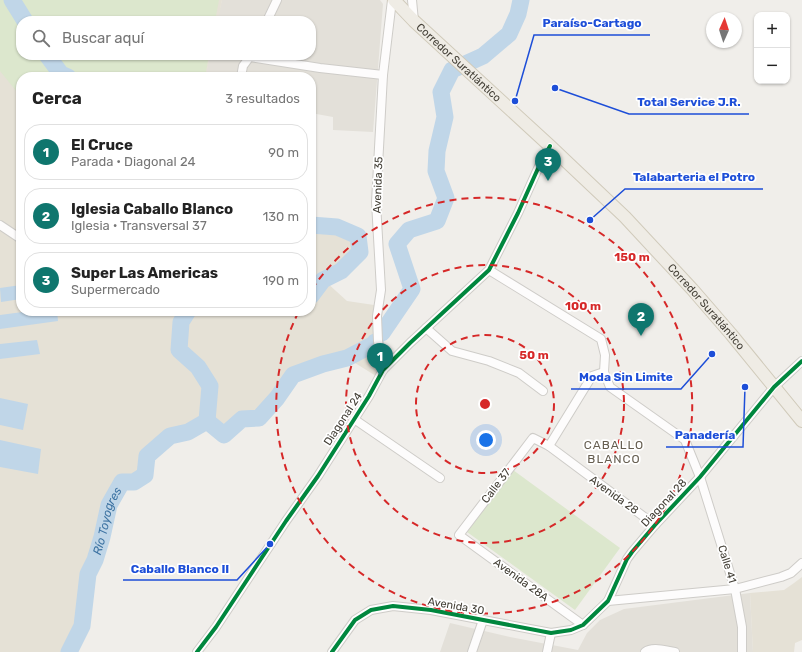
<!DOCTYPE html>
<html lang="es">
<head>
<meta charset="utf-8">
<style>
  :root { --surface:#fff; --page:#f2f2f2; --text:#222; --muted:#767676; --line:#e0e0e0; --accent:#0f766e }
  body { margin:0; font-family:Rubik,sans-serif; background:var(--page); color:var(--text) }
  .controls { position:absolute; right:12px; top:12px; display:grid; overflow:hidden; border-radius:8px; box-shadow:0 1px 3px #0004 }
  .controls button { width:36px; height:36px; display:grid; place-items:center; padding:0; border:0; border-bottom:1px solid var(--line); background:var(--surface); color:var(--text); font:20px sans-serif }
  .compass { position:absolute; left:706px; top:12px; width:36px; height:36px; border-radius:50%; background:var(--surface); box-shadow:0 1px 3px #0004; rotate:3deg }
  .you { position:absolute; left:486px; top:440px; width:14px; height:14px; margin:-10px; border:3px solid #fff; border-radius:50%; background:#1a73e8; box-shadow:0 0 0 6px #1a73e833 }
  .badge { display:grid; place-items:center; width:26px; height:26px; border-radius:50%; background:var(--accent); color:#fff; font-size:13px; font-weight:700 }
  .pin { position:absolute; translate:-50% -33px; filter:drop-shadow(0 1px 2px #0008) }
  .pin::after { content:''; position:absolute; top:21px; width:14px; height:12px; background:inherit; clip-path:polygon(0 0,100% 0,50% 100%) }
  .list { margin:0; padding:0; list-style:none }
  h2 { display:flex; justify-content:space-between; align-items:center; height:52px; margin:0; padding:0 16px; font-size:17px }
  h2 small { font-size:13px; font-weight:400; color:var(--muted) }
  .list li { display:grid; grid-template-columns:26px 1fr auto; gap:12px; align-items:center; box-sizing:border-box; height:56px; margin:0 8px 8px; padding:0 8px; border:1px solid var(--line); border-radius:16px }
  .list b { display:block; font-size:15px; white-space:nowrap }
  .list p { margin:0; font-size:13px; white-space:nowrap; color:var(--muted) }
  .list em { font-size:13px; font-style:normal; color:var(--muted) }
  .icon { flex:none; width:22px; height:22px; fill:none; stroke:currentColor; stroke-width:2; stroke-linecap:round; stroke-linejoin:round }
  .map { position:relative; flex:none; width:802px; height:652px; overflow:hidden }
  .search { position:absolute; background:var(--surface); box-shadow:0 1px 3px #0004; left:16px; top:16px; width:300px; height:44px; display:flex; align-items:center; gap:10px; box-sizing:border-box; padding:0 14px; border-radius:16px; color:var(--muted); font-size:15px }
  .panel { position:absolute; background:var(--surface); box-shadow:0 1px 3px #0004; left:16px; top:72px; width:300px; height:244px; border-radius:16px }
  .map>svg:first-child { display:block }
</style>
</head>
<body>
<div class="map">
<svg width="802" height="652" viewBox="0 0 802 652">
  <rect width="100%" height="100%" fill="#f0eeea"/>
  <g fill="#e3e0d9">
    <path d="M222 0H380L383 4 373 132 333 130V117L311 113V77H205L210 55H311V21H217Z"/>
    <path d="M750 593 753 652H440L450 623 510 637 578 650 587 633 600 620 624 609Z"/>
  </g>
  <g fill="#e5e1d6">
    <path d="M0 0H222L218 21H21V55H210L206 77H21V311H311V225L336 226 357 236 360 251 341 270 325 281 347 301 374 305V344L381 368 376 376 347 358 323 364 293 375 277 398 259 418 242 419 224 435 207 421 171 435 147 454 145 476 135 482 122 481 109 506 88 574 82 625 68 652H0Z"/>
    <path d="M802 577V640L795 643 794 652H753L750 593 784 590 794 583Z"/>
  </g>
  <g fill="#dce7cd">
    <path d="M0 0H219L215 21H21V55H209L205 77H21V97L0 71Z"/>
    <path d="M513 470 620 548 575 610 467 532Z"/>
  </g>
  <g fill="#c0d6e8">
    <path d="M21 285V299L1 302 0 288Z"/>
    <path d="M30 311H57L58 321 0 329V315Z"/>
    <path d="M37 340 40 354 0 359V344Z"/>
    <path d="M0 398 28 404 23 430 0 425Z"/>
    <path d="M0 440 41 449 38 474 0 467Z"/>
  </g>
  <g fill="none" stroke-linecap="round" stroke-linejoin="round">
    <g stroke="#c0d6e8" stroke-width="17">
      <path d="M12 0 25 21"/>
      <path d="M47 55 61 74 68 77"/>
      <path d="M311 225 337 227 358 236 360 252 341 271 323 280 311 296"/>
      <path d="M382 333 412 289 397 244 409 230 437 221 446 198 436 171 437 151 445 117 441 92 452 70 483 56 509 34 518 14 521 0"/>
      <path d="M207 421 224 435 242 419 259 418 277 398 293 375 323 364 347 358 374 344 375 342"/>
      <path id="s1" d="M69 652 82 626 88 574 95 560 102 537 109 505 122 482H134L145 475 147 456 170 436 188 432 207 421 210 386 198 367 179 350 181 322 188 311"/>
    </g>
    <g stroke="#ceccc8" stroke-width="10">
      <g id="minor">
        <path d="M412 0 414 21"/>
        <path d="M267 21 277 0"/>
        <path d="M250 57 320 68 383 75"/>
        <path d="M241 77 243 66 251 55"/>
        <path d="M0 225 21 239"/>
        <path d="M489 270 601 339 605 355 604 372 610 387 685 440 700 477 735 589 742 627V652"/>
        <path d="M426 328 452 351 489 361 519 373 543 391"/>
        <path d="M383 370 378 341 377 316 381 290 376 202 383 75 392 0"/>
        <path d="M354 419 440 478"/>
        <path d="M549 446 592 376 604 372"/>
        <path d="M608 601 735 589 781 577 791 573 802 563"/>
        <path d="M583 625 459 535 533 438 549 446 655 525"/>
        <path d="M197 652 216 627 286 521 318 476 369 396 383 370 410 343 489 270 518 213 540 164 550 146"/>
        <path d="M332 652 355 620 371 610 393 606 431 610 551 633 571 630 583 625 608 601 627 559 632 552 655 525 700 477 774 387 802 361"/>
        <path d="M472 652 483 620"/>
        <path d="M547 652 551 633"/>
        <path d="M645 652C653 646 666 651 675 652"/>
      </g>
    </g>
    <g stroke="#d0caba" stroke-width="14">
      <g id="primary">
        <path id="s2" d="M394 0 414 21 550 146 625 217 692 289 731 334 802 421"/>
      </g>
    </g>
    <use href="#minor" stroke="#fdfcfc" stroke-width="8"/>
    <use href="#primary" stroke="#efece5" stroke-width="12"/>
    <g stroke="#fff" stroke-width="6">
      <g id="cycleway">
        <path d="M197 652 216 627 286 521 318 476 369 396 383 370 410 343 489 270 518 213 540 164 550 146"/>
        <path d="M332 652 355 620 371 610 393 606 431 610 551 633 571 630 583 625 608 601 627 559 632 552 655 525 700 477 774 387 802 361"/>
      </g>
    </g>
    <use href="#cycleway" stroke="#00873e" stroke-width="4"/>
  </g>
  <g fill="none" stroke="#d62828" stroke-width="2" stroke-dasharray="7 5">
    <circle cx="485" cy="404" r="69"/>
    <circle cx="485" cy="404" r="139"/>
    <path d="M312 289A208 208 0 1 1 299 311"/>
  </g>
  <g text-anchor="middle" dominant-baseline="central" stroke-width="3.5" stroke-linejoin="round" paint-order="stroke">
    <g font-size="11" fill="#444037" stroke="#fff">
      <text stroke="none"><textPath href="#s2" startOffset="90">Corredor Suratlántico</textPath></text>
      <text transform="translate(378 185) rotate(-88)">Avenida 35</text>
      <text stroke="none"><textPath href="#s2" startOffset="438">Corredor Suratlántico</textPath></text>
      <text transform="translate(343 419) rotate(-57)">Diagonal 24</text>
      <text transform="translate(496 486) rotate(-53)">Calle 37</text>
      <text transform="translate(614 495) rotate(36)">Avenida 28</text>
      <text transform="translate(664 503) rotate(-47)">Diagonal 28</text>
      <text transform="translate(727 564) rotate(73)">Calle 41</text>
      <text transform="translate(521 580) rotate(36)">Avenida 28A</text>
      <text transform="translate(456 606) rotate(10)">Avenida 30</text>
    </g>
    <g font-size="12" letter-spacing="1" fill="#665e50" stroke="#fff">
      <text x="614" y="445">CABALLO<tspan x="614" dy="14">BLANCO</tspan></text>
    </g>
    <g font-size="12" font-style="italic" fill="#3e74a3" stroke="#fff">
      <text stroke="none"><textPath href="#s1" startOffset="138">Río Toyogres</textPath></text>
    </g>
  </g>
  <circle cx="485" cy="404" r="6" fill="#d62828" stroke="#fff" stroke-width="2"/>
  <g font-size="12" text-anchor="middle" font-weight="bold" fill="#d62828" stroke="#fff" stroke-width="3.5" stroke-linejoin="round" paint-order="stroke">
    <text x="632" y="261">150 m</text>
    <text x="583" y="310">100 m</text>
    <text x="534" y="359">50 m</text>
  </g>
  <path fill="none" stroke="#1d4ed8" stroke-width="1.5" d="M515 101L534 35H650M555 88L629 114H749M590 220L625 189H763M712 354L681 389H571M745 387L743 447H666M270 544L237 580H123"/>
  <g fill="#1d4ed8" stroke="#fff" stroke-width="1.5">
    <circle cx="515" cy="101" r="4"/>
    <circle cx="555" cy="88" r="4"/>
    <circle cx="590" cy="220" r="4"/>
    <circle cx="712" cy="354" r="4"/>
    <circle cx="745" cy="387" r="4"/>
    <circle cx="270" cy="544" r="4"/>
  </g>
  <g font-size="12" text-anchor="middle" font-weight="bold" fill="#1d4ed8" stroke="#fff" stroke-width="3.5" stroke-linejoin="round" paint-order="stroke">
    <text x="592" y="27">Paraíso-Cartago</text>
    <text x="689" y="106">Total Service J.R.</text>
    <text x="694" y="181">Talabarteria el Potro</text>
    <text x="626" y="381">Moda Sin Limite</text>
    <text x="705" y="439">Panadería</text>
    <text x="180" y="573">Caballo Blanco II</text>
  </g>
</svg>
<div class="controls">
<button>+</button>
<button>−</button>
</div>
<svg class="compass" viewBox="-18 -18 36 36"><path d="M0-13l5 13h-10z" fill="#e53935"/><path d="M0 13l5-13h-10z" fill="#767676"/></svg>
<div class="you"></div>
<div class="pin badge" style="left:380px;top:376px">1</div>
<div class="pin badge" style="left:641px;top:336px">2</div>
<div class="pin badge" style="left:548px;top:181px">3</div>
<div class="search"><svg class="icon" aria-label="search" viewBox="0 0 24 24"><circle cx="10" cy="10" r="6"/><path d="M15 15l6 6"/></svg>Buscar aquí</div>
<section class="panel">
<h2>Cerca<small>3 resultados</small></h2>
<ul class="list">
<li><span class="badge">1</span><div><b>El Cruce</b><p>Parada · Diagonal 24</p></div><em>90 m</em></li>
<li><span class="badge">2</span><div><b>Iglesia Caballo Blanco</b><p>Iglesia · Transversal 37</p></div><em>130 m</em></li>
<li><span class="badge">3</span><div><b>Super Las Americas</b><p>Supermercado</p></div><em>190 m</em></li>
</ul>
</section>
</div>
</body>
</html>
